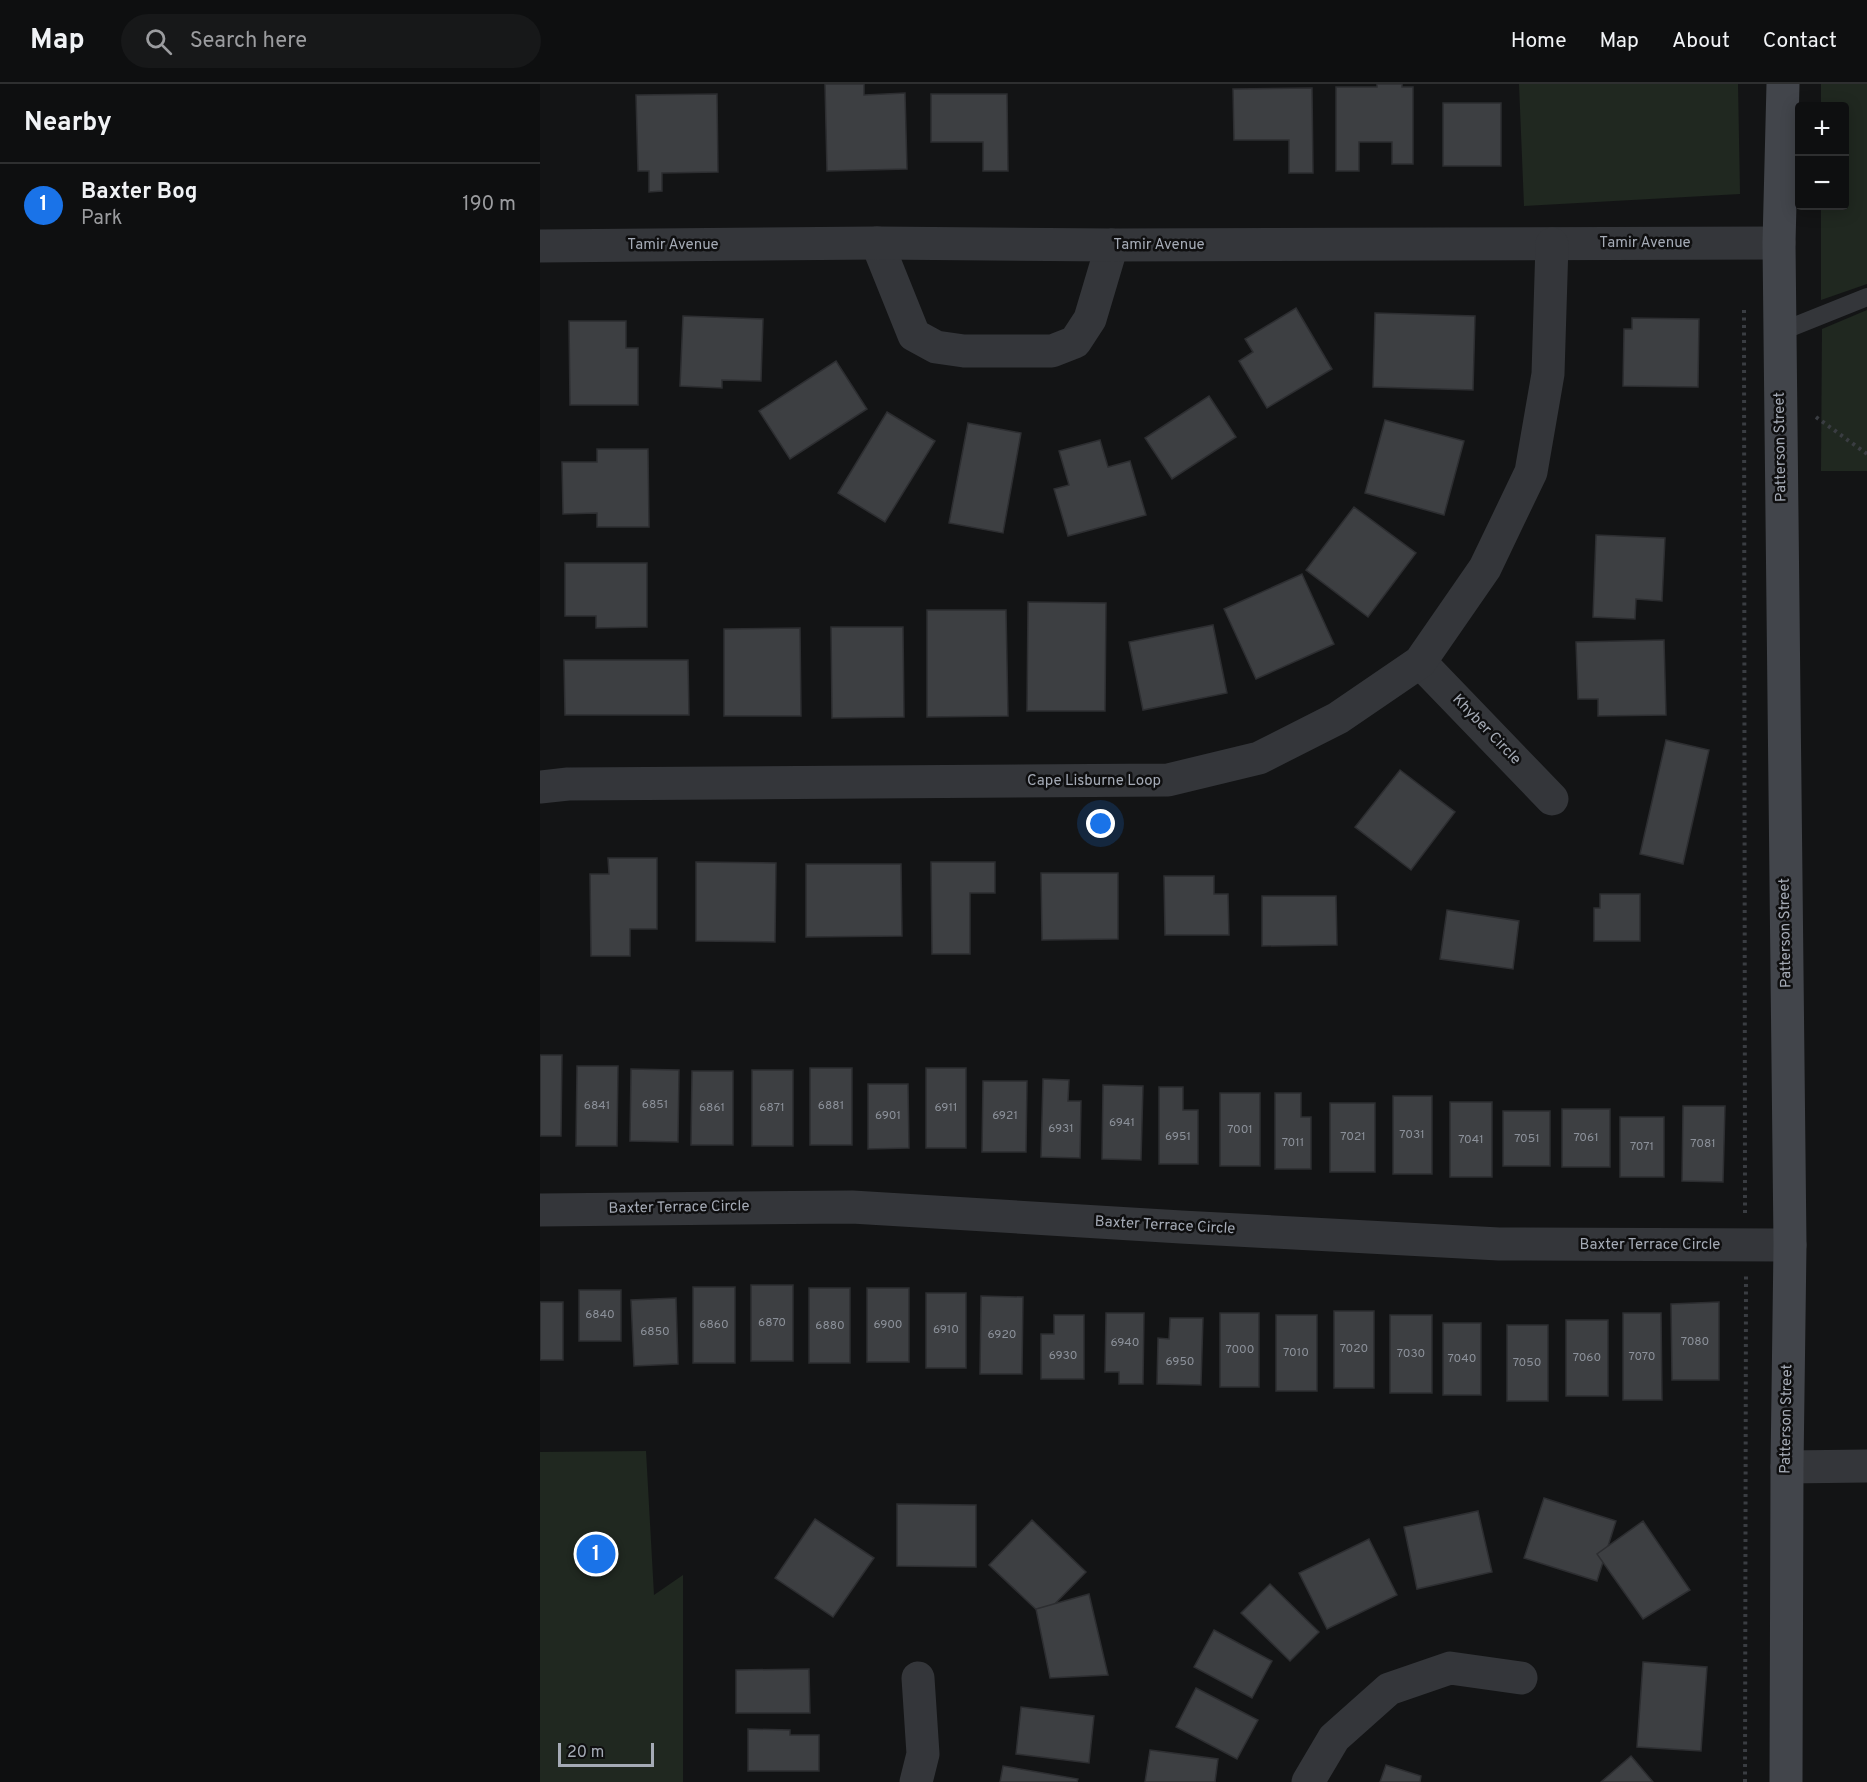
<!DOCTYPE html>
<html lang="en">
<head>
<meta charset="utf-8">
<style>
  :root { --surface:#0e0f10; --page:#171819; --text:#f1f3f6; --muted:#9b9c9f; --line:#2e2f30; --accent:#1a73e8 }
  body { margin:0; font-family:Overpass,sans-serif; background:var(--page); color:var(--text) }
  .controls { position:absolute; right:18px; top:18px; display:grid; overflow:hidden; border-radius:6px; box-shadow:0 3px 15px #0003 }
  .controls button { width:54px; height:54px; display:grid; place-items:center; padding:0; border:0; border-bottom:2px solid var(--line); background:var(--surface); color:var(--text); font:30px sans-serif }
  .scale { position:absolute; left:18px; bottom:15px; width:96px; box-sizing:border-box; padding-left:6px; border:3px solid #a5abb6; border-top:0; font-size:16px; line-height:21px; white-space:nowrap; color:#a5abb6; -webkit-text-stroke:4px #0f0f10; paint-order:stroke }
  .you { position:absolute; left:561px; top:740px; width:21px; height:21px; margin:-15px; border:4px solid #fff; border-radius:50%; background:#1a73e8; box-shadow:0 0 0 9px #1a73e833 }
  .badge { display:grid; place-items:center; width:39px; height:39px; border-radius:50%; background:var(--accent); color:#fff; font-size:20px; font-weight:700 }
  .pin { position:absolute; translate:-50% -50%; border:3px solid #fff; box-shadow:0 2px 6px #0006 }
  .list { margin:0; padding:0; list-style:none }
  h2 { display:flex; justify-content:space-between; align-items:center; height:78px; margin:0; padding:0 24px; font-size:26px }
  h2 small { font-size:20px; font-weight:400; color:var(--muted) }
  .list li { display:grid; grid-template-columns:39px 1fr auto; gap:18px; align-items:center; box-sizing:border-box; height:84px; padding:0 24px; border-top:2px solid var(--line) }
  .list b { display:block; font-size:22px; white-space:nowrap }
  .list p { margin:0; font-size:20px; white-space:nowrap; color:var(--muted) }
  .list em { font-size:20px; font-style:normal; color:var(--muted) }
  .icon { flex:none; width:33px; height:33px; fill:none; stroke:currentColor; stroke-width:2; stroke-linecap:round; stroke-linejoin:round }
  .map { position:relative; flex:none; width:1327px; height:1698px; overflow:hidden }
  header { display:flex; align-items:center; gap:36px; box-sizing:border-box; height:84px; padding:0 30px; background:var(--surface); border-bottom:2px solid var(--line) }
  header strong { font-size:28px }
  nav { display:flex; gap:33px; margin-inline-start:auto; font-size:21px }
  .search { width:420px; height:54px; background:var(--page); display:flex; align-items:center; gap:15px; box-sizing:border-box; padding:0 21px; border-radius:33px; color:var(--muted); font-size:22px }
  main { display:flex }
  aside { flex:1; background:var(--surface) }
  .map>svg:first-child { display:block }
</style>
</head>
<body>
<header>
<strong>Map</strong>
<div class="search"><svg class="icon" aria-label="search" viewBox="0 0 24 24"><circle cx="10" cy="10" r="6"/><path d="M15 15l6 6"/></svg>Search here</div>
<nav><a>Home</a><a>Map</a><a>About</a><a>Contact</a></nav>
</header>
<main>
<aside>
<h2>Nearby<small></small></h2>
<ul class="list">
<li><span class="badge">1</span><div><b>Baxter Bog</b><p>Park</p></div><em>190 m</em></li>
</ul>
</aside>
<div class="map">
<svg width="1327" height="1698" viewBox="0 0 1327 1698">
  <rect width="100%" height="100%" fill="#131415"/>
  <g fill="#202820">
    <path d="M979 0H1198L1200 110 984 122Z"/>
    <path d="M1281 0H1327V200L1281 216V122H1304V22H1281Z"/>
    <path d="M1327 226V387H1281L1282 245Z"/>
    <path d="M106 1367 114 1511 143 1491V1698H0V1368Z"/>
  </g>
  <g fill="#3d3f42" stroke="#2d2e31" stroke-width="1.5">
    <path d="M285 0H324V11L365 9 367 85 287 87Z"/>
    <path d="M837 0H862V3H873V80H852V58H819V87H796V3H837Z"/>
    <path d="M772 4 773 89H749V56H694L693 5Z"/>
    <path d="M177 10 178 88 122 89V107L109 108V87H98L96 11Z"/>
    <path d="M391 10H467L468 87H443V58H391Z"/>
    <rect x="903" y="19" width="58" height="63"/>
    <path d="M756 224 792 285 727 324 699 277 713 268 705 255Z"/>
    <path d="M835 229 935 232 933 306 833 303Z"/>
    <path d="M143 232 223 235 221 297 182 296V304L140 302Z"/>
    <path d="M1092 234 1159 235 1158 303 1083 302 1084 245H1092Z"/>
    <path d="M29 237H86V264H98V321H30Z"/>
    <path d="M296 277 327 325 250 375 219 327Z"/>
    <path d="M669 312 696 353 632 395 605 354Z"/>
    <path d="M347 328 395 357 345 438 298 409Z"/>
    <path d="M845 336 924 357 904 431 825 409Z"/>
    <path d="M428 339 481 349 463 449 409 439Z"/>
    <path d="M560 356 568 383 590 377 606 431 528 452 514 405 529 401 519 367Z"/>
    <path d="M57 365H108L109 443H57V429L23 430 22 378H57Z"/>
    <path d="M814 423 876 469 828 533 766 486Z"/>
    <path d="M1056 451 1125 454 1122 517 1096 515 1095 535 1053 533Z"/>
    <path d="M25 479H107V543L56 544V532H25Z"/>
    <path d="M762 490 794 560 716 595 684 525Z"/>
    <path d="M488 518 566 519 565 627H487Z"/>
    <path d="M387 526H466L468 632 387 633Z"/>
    <path d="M673 541 687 609 603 626 589 558Z"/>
    <path d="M291 543H363L364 633 292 634Z"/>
    <path d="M260 544 261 632H184V545Z"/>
    <path d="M1124 556 1126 631 1058 632V615H1038L1036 558Z"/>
    <path d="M24 576H148L149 631H25Z"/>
    <path d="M1126 656 1169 666 1143 780 1100 770Z"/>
    <path d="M860 686 915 728 871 786 815 743Z"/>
    <path d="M68 774H117V845H90V872H51L50 790H69Z"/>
    <path d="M156 778 236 779 235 858 156 857Z"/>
    <path d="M391 778H455V809H430V870H392Z"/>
    <path d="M266 780H361L362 852 266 853Z"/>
    <path d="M501 789H578V855L502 856Z"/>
    <path d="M624 792H674V810H688L689 851H625Z"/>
    <path d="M1060 810H1100V857H1054V824H1060Z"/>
    <path d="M722 812H796L797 861 722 862Z"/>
    <path d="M907 826 979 837 973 885 900 875Z"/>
    <path d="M0 971H22L21 1052H0Z"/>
    <path d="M37 982H78L77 1062H36Z"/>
    <rect x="270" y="984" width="42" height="77"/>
    <rect x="386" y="984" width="40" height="80"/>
    <path d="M91 985 139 986 138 1058 90 1057Z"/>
    <rect x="212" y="986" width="41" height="76"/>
    <path d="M152 987H193V1061H151Z"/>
    <path d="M503 995 529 996 528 1017H541L540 1074 501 1073Z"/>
    <path d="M443 997H487L486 1068H442Z"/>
    <path d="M328 1000H368L369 1064 328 1065Z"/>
    <path d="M563 1001 603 1002 601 1076 562 1075Z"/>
    <path d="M619 1003H643V1026H658V1080H619Z"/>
    <rect x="680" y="1009" width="40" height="73"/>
    <path d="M735 1009H761V1033H771V1085H735Z"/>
    <rect x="853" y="1012" width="39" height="78"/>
    <rect x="910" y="1018" width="42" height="75"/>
    <rect x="790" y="1019" width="45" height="69"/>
    <path d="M1143 1022H1185L1183 1098 1142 1097Z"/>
    <rect x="1022" y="1025" width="48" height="58"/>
    <rect x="963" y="1027" width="47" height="55"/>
    <rect x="1080" y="1033" width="44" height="60"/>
    <rect x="211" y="1201" width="42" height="76"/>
    <rect x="153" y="1203" width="42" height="76"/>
    <rect x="269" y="1204" width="41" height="75"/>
    <rect x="327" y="1204" width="42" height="74"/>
    <rect x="39" y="1206" width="42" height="51"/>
    <rect x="386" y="1209" width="40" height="75"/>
    <path d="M441 1212 483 1213 482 1290H440Z"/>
    <path d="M136 1214 138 1280 94 1282 91 1216Z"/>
    <rect x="0" y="1218" width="23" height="58"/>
    <path d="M1179 1218V1296H1132L1131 1220Z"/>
    <rect x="794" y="1227" width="40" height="77"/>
    <path d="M566 1229H604L603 1300H579V1288H565Z"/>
    <rect x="680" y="1229" width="39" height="74"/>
    <path d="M1083 1229H1121L1122 1316H1083Z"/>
    <path d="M514 1231H544V1295H501V1250H514Z"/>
    <rect x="736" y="1231" width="41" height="76"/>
    <rect x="850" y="1231" width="42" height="78"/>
    <path d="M630 1234H663L661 1301 617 1300 618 1254 629 1255Z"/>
    <rect x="1026" y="1236" width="42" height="76"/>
    <rect x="903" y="1239" width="38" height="72"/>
    <rect x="967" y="1241" width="41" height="76"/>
    <path d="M1004 1414 1076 1437 1057 1497 984 1474Z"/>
    <path d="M357 1420 436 1421V1483L357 1482Z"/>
    <path d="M938 1427 952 1488 877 1505 864 1443Z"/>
    <path d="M275 1435 334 1474 293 1533 235 1494Z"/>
    <path d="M492 1436 546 1488 503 1532 449 1481Z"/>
    <path d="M1103 1437 1150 1506 1103 1535 1057 1470Z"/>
    <path d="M829 1455 857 1511 787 1545 759 1489Z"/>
    <path d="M730 1500 779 1548 750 1577 701 1529Z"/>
    <path d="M549 1510 568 1591 510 1594 496 1525Z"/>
    <path d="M674 1546 732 1577 712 1614 654 1583Z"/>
    <path d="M1103 1578 1167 1583 1161 1667 1097 1663Z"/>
    <path d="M269 1585 270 1629H196V1586Z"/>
    <path d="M656 1604 718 1636 697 1675 636 1643Z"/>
    <path d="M481 1623 554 1632 549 1679 476 1670Z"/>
    <path d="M208 1645 250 1646V1651H279V1687H208Z"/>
    <path d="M610 1666 678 1675 675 1698H605Z"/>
    <path d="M1091 1672 1113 1698H1061Z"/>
    <path d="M846 1681 881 1692 880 1698H840Z"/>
    <path d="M463 1682 538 1695 537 1698H460Z"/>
  </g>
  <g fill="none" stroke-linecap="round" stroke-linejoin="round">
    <g stroke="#3a3d42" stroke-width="4" stroke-dasharray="3 4.5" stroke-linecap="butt">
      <path d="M1204 226 1205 1130"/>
      <path d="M1276 333 1327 370"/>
      <path d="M1205 1698 1206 1192"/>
    </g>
    <path stroke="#34363a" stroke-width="18" d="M1240 248 1327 213"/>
    <g stroke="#34363a" stroke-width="33">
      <path d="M337 159 374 251 396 263 424 267H512L535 258 550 235 572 161"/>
      <path d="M0 162 337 159 572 161 1239 159"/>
      <path d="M880 578 1012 715"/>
      <path d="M0 703 28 700 628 696 719 674 798 634 880 578 945 484 991 388 1008 290 1012 160"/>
      <path d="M0 1126 312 1123 641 1143 959 1160 1250 1161"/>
      <path d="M1247 1383 1327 1382"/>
      <path d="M376 1698 383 1670 378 1594"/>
      <path d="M768 1698 794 1654 849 1605 910 1584 981 1594"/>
    </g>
    <path stroke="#42454b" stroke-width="33" d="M1243 0 1239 159 1250 1161 1247 1383 1246 1698"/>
  </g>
  <g text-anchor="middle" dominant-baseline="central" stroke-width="5" stroke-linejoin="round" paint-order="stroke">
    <g font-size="12" fill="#8b9099">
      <text x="115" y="1021">6851</text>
      <text x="57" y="1022">6841</text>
      <text x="291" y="1022">6881</text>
      <text x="172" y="1024">6861</text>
      <text x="232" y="1024">6871</text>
      <text x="406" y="1024">6911</text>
      <text x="348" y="1032">6901</text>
      <text x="465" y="1032">6921</text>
      <text x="582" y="1039">6941</text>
      <text x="521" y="1045">6931</text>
      <text x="700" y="1046">7001</text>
      <text x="872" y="1051">7031</text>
      <text x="638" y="1053">6951</text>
      <text x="813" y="1053">7021</text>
      <text x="1046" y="1054">7061</text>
      <text x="987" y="1055">7051</text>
      <text x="931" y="1056">7041</text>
      <text x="753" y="1059">7011</text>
      <text x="1163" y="1060">7081</text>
      <text x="1102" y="1063">7071</text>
      <text x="60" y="1231">6840</text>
      <text x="232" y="1239">6870</text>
      <text x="174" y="1241">6860</text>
      <text x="348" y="1241">6900</text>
      <text x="290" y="1242">6880</text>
      <text x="406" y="1246">6910</text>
      <text x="115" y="1248">6850</text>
      <text x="462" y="1251">6920</text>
      <text x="1155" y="1258">7080</text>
      <text x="585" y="1259">6940</text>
      <text x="814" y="1265">7020</text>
      <text x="700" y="1266">7000</text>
      <text x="756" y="1269">7010</text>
      <text x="871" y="1270">7030</text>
      <text x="523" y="1272">6930</text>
      <text x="1102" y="1273">7070</text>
      <text x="1047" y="1274">7060</text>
      <text x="922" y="1275">7040</text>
      <text x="640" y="1278">6950</text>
      <text x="987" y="1279">7050</text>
    </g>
    <g font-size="15" fill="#a5abb6" stroke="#0f0f10">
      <text x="1105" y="159">Tamir Avenue</text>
      <text x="133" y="161">Tamir Avenue</text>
      <text x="619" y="161">Tamir Avenue</text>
      <text transform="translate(1241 363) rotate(-91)">Patterson Street</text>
      <text transform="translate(946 646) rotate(46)">Khyber Circle</text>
      <text x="554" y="697">Cape Lisburne Loop</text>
      <text transform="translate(1246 849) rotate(-91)">Patterson Street</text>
      <text transform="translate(139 1124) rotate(-1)">Baxter Terrace Circle</text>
      <text transform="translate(625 1142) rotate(3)">Baxter Terrace Circle</text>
      <text x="1110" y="1161">Baxter Terrace Circle</text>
      <text transform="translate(1247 1335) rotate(-89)">Patterson Street</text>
    </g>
  </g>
</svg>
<div class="controls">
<button>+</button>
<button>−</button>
</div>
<div class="scale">20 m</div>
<div class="you"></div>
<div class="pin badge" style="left:56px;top:1470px">1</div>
</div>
</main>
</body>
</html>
